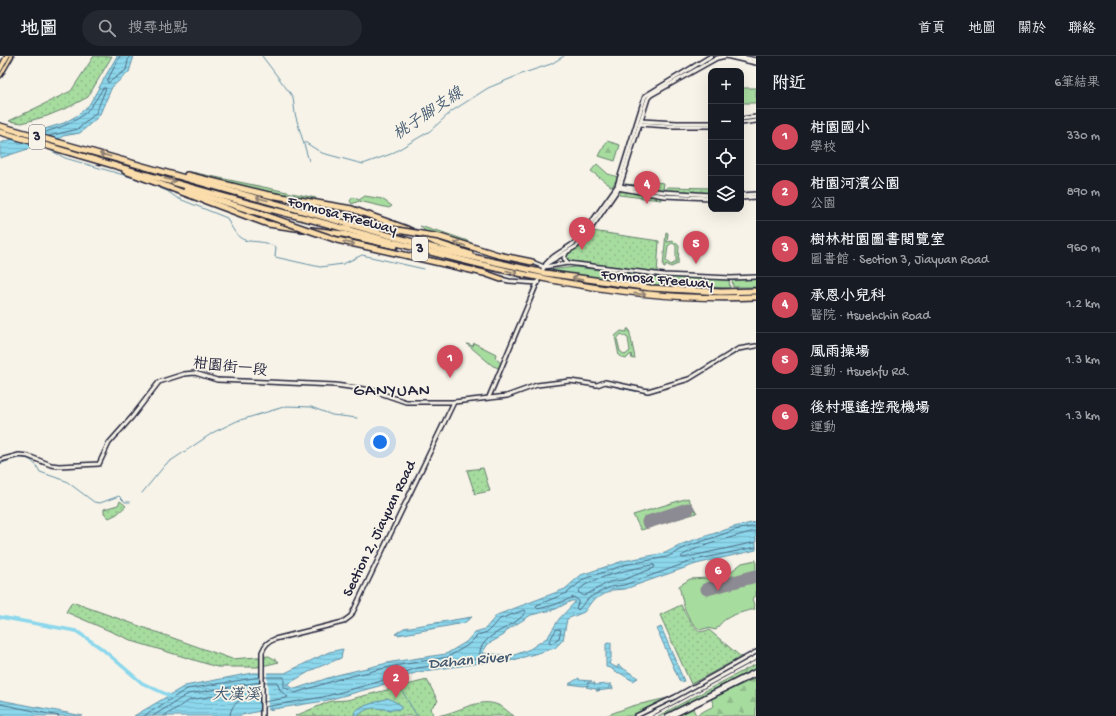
<!DOCTYPE html>
<html lang="zh-TW">
<head>
<meta charset="utf-8">
<style>
  :root { --surface:#171b24; --page:#242831; --text:#f1f3f6; --muted:#9ea1a6; --line:#363941; --accent:#d1495b }
  body { margin:0; font-family:"Gochi Hand","LXGW WenKai TC",sans-serif; background:var(--page); color:var(--text) }
  .controls { position:absolute; right:12px; top:12px; display:grid; overflow:hidden; border-radius:8px; box-shadow:0 4px 16px #0002 }
  .controls button { width:36px; height:36px; display:grid; place-items:center; padding:0; border:0; border-bottom:1px solid var(--line); background:var(--surface); color:var(--text); font:20px sans-serif }
  .you { position:absolute; left:380px; top:386px; width:14px; height:14px; margin:-10px; border:3px solid #fff; border-radius:50%; background:#1a73e8; box-shadow:0 0 0 6px #1a73e833 }
  .badge { display:grid; place-items:center; width:26px; height:26px; border-radius:50%; background:var(--accent); color:#fff; font-size:13px; font-weight:700 }
  .pin { position:absolute; translate:-50% -33px; filter:drop-shadow(0 1px 2px #0008) }
  .pin::after { content:''; position:absolute; top:21px; width:14px; height:12px; background:inherit; clip-path:polygon(0 0,100% 0,50% 100%) }
  .list { margin:0; padding:0; list-style:none }
  h2 { display:flex; justify-content:space-between; align-items:center; height:52px; margin:0; padding:0 16px; font-size:17px }
  h2 small { font-size:13px; font-weight:400; color:var(--muted) }
  .list li { display:grid; grid-template-columns:26px 1fr auto; gap:12px; align-items:center; box-sizing:border-box; height:56px; padding:0 16px; border-top:1px solid var(--line) }
  .list b { display:block; font-size:15px; white-space:nowrap }
  .list p { margin:0; font-size:13px; white-space:nowrap; color:var(--muted) }
  .list em { font-size:13px; font-style:normal; color:var(--muted) }
  .icon { flex:none; width:22px; height:22px; fill:none; stroke:currentColor; stroke-width:2; stroke-linecap:round; stroke-linejoin:round }
  .map { position:relative; flex:none; width:756px; height:660px; overflow:hidden }
  header { display:flex; align-items:center; gap:24px; box-sizing:border-box; height:56px; padding:0 20px; background:var(--surface); border-bottom:1px solid var(--line) }
  header strong { font-size:19px }
  nav { display:flex; gap:22px; margin-inline-start:auto; font-size:14px }
  .search { width:280px; height:36px; background:var(--page); display:flex; align-items:center; gap:10px; box-sizing:border-box; padding:0 14px; border-radius:22px; color:var(--muted); font-size:15px }
  main { display:flex }
  aside { flex:1; background:var(--surface) }
  .map>svg:first-child { display:block }
</style>
</head>
<body>
<header>
<strong>地圖</strong>
<div class="search"><svg class="icon" aria-label="search" viewBox="0 0 24 24"><circle cx="10" cy="10" r="6"/><path d="M15 15l6 6"/></svg>搜尋地點</div>
<nav><a>首頁</a><a>地圖</a><a>關於</a><a>聯絡</a></nav>
</header>
<main>
<div class="map">
<svg width="756" height="660" viewBox="0 0 756 660">
  <defs>
    <pattern id="forest-firs" width="22" height="20" patternUnits="userSpaceOnUse"><rect width="22" height="20" fill="#a7dc9f"/><path d="M5 1l3.5 6h-7zM16 11l3.5 6h-7z" fill="#8fbc8a"/></pattern>
    <pattern id="park-dots" width="8" height="8" patternUnits="userSpaceOnUse"><rect width="8" height="8" fill="#a7dc9f"/><path d="M2 2h.1M6 6h.1" fill="none" stroke="#8fbc8a" stroke-width="1.8" stroke-linecap="round"/></pattern>
    <pattern id="water-rules" width="6" height="5" patternUnits="userSpaceOnUse"><rect width="6" height="5" fill="#8cd7ec"/><path d="M0 2.5h6" fill="none" stroke="#78b8cb"/></pattern>
  </defs>
  <rect width="100%" height="100%" fill="#f7f3e8"/>
  <filter id="ink" filterUnits="userSpaceOnUse"><feTurbulence type="fractalNoise" baseFrequency=".025" numOctaves="2"/><feDisplacementMap in="SourceGraphic" scale="8" xChannelSelector="R" yChannelSelector="G"/><feConvolveMatrix kernelMatrix="1 2 1 2 8 2 1 2 1" color-interpolation-filters="sRGB"/></filter>
  <g filter="url(#ink)">
    <g fill="#a7dc9f" stroke="#647f6d" fill-rule="evenodd">
      <rect x="741" y="32" width="15" height="15"/>
      <path d="M597 108 608 118 618 121 612 131 591 115Z"/>
      <path d="M191 116 316 142V145L278 139Z"/>
      <path d="M365 140 382 143 392 150 389 152 359 145 352 148 350 145 353 141 359 144Z"/>
      <path d="M420 170 435 175 436 174 465 184 480 191 427 177Z"/>
      <path d="M666 176 668 177 667 186 674 185 679 190 678 208 671 211 666 208 665 212 663 211ZM672 187 676 189V206L671 209 666 205 668 190Z"/>
      <path d="M576 211 662 222 663 230 603 223 547 214Z"/>
      <path d="M665 221 729 224 730 232 664 229Z"/>
      <path d="M756 223V231H733L732 224Z"/>
      <path d="M627 273H629L635 302 632 303 631 298 626 303 619 300 615 280 621 275 627 276ZM621 278 628 282 630 295 625 299 620 295 617 283Z"/>
      <path d="M474 287 496 298 495 302 501 307 499 312 493 310 467 288 473 290Z"/>
      <path d="M688 442 697 457 641 474 633 459Z"/>
      <path d="M756 504V540L752 542 755 553C740 557 724 559 716 574L707 572 700 574C684 561 684 549 679 530L690 523 724 521 742 507Z"/>
      <path d="M672 641 631 660H605L632 650Z"/>
    </g>
    <g fill="url(#forest-firs)" stroke="#647f6d">
      <path d="M607 85 620 89 615 105 599 100Z"/>
      <path d="M756 608V613L662 660H658Z"/>
      <path d="M756 622V660H676L692 651 696 659 714 650 711 642Z"/>
    </g>
    <g fill="url(#park-dots)" stroke="#647f6d">
      <path d="M94 0H112L88 41 69 51 47 60 22 67 9 65 71 35Z"/>
      <path d="M639 124 664 127 663 135 625 130V128L638 129Z"/>
      <path d="M667 131 711 132V138L666 135Z"/>
      <path d="M621 134 660 140 661 144 619 139Z"/>
      <path d="M592 175 659 185 657 218 606 212 566 204 567 199 581 188Z"/>
      <path d="M483 412 490 435 475 438 467 414Z"/>
      <path d="M120 445 126 450 117 458 109 462 104 457V453L118 449Z"/>
      <path d="M72 546 232 603 269 600 279 606 258 611H217L135 586 66 556Z"/>
      <path d="M681 549C686 560 690 568 700 576L709 574 741 601 691 628 660 559Z"/>
      <path d="M427 624 438 645 431 652 433 660C454 660 477 640 498 649 504 651 509 657 514 660H295L331 645 347 644Z"/>
    </g>
    <g fill="url(#water-rules)" stroke="#628fa5" fill-rule="evenodd">
      <path d="M117 0H134L129 16 112 31 99 60 80 77 63 80 59 83 0 102V87L64 67 78 59 89 49Z"/>
      <path d="M756 466V494L696 508 625 533 612 534 592 545 584 556 567 563 563 584 555 592 510 605 487 606 418 616 379 630 324 645 255 656 238 660H134L185 630 252 617H285L329 596 343 593 341 602 314 613 286 629 295 633 337 619 392 606 446 598 466 586 475 576 485 573 497 559 565 533 581 519 623 505 665 497 685 487 734 471ZM571 545H576L559 563 548 581 530 593 512 600 482 597 488 588 504 579 507 574 531 559 556 553Z"/>
      <path d="M472 561 464 567 398 579 395 578 404 572Z"/>
      <path d="M661 571 684 625 680 626 657 573Z"/>
      <path d="M611 586V602L609 608 618 612V609L638 622 633 625 620 617 615 616 611 612 606 611V588Z"/>
      <path d="M579 622V624L592 625 587 627H595L594 629 612 628 608 631 612 630 613 633 596 635 600 634 586 631 589 629 584 630 569 628Z"/>
      <path d="M388 642 401 649V653C384 657 372 645 358 660L354 659 355 655 361 651Z"/>
      <path d="M0 644 83 660H0Z"/>
    </g>
    <path fill="#f7f3e8" d="M259 615H267L268 656 260 657Z"/>
    <g fill="none" stroke-linecap="round" stroke-linejoin="round">
      <g stroke="#4c6a82" stroke-width="1">
        <path d="M120 0 107 25 108 27 126 14 129 0"/>
        <path d="M40 78C75 66 84 65 103 32H106L96 57 78 73 49 80"/>
        <path d="M756 470 735 474 686 491 667 501 624 509 584 523 567 537 537 549 536 551 538 553 554 549 574 541 579 545 576 552 578 554 590 541 610 531 624 529 695 504 756 491"/>
        <path d="M756 475C744 477 685 494 681 501L683 502 756 486"/>
        <path d="M653 509 655 510 654 512 623 524 609 526 584 540 578 536C583 523 638 511 653 509Z"/>
        <path d="M557 573 561 574 559 582 550 588 549 586Z"/>
        <path d="M264 621H284V631L295 637 339 623 394 610 448 601 468 589 478 579 487 576 500 563 524 554 526 555C519 569 494 574 484 587 478 595 481 597 479 603L417 612 378 626 323 641 264 651"/>
        <path d="M264 626H277L280 634 288 641 286 642 264 646"/>
        <path d="M0 648 59 660"/>
        <path d="M144 660 187 633 260 621"/>
        <path d="M153 660 188 638 260 626"/>
        <path d="M164 660 190 644 260 632"/>
        <path d="M230 660C231 644 246 641 260 640"/>
      </g>
      <g stroke="#628fa5" stroke-width="1">
        <path d="M262 0 293 41 295 58 309 105"/>
        <path d="M303 85 322 97 363 108 391 98 430 75 452 55 488 32 524 17 551 8 564 0"/>
        <path d="M48 93 65 102 141 124 167 135 177 142 227 162C243 197 249 178 276 191L275 201 320 211 343 208 362 199 424 213"/>
        <path d="M722 305 740 295 748 293"/>
        <path d="M604 328 634 335 648 336"/>
        <path d="M653 335 688 325"/>
        <path d="M0 408C17 401 30 396 40 416L66 425 94 446 100 447 119 440 125 446H130"/>
        <path d="M142 437 166 408 214 376 237 365 287 350 311 351 332 359 357 362"/>
        <path d="M392 625 402 635 417 660"/>
      </g>
      <path stroke="#8cd7ec" stroke-width="3.5" d="M0 561 76 575 101 592 142 627 172 641"/>
      <g stroke="#8c8a92" stroke-width="13">
        <path d="M648 466 688 453"/>
        <path d="M707 533 756 520"/>
      </g>
      <g stroke="#22223b" stroke-width="6">
        <g id="secondary">
          <path d="M737 0 756 4"/>
          <path d="M741 63 756 61"/>
          <path d="M641 65 677 67H711"/>
          <path d="M741 67 756 65"/>
          <path d="M639 68 669 70H711"/>
          <path d="M619 130 664 136 711 139"/>
          <path d="M617 132 664 140 711 142"/>
          <path d="M741 139 756 138"/>
          <path d="M741 142 756 141"/>
          <path d="M566 197 564 202 568 207"/>
          <path d="M532 206 544 211"/>
          <path d="M546 208 577 190 583 184 620 130 648 42 651 39 717 2 726 0 756 7"/>
          <path d="M544 211 568 207 664 219 731 222 756 221"/>
          <path d="M543 213C551 197 569 194 581 181L617 130 645 40 711 0"/>
          <path d="M501 223 509 225 538 227"/>
          <path d="M489 341 538 225"/>
          <path d="M0 404 19 399 28 400 51 409 59 410 99 408 109 387 132 361 159 326 184 318 195 317 217 324 335 329 371 334 406 346H454L507 340 537 329 570 325 597 329 605 326 648 335 689 323 738 293 756 290"/>
          <path d="M262 660V596C265 588 268 586 275 583L343 566 351 560 454 346"/>
          <path d="M636 660 675 641 756 596"/>
          <path d="M667 660 756 615"/>
          <path d="M672 660 756 618"/>
        </g>
      </g>
      <g stroke="#22223b" stroke-width="7">
        <g id="primary">
          <path d="M0 14 7 0"/>
          <path d="M0 19 11 0"/>
        </g>
      </g>
      <g stroke="#22223b" stroke-width="8">
        <g id="highway">
          <path d="M0 70 445 195 545 217 650 232 721 236 756 235"/>
          <path d="M0 76C86 101 172 127 259 150 283 157 307 162 331 169 469 207 611 248 756 241"/>
          <path d="M125 115 268 168 303 173"/>
          <path d="M187 119 273 140"/>
          <path d="M186 134 259 157"/>
          <path d="M270 139 352 153 407 173 437 187 470 198"/>
          <path d="M298 147 355 163"/>
          <path d="M312 174 343 178 395 190"/>
          <path d="M498 199 532 206"/>
          <path d="M409 200 484 217 501 223"/>
        </g>
      </g>
      <use href="#secondary" stroke="#f7f3e8" stroke-width="3"/>
      <use href="#primary" stroke="#faddab" stroke-width="4"/>
      <use href="#highway" stroke="#faddab" stroke-width="5"/>
      <g stroke="#22223b" stroke-width="1">
        <path d="M0 18 10 0"/>
        <path d="M652 660 756 604"/>
      </g>
      <g stroke="#22223b" stroke-width="8" stroke-linecap="butt">
        <g id="highway-bridge">
          <path d="M259 157 337 184 409 200"/>
          <path d="M355 163 391 173 440 181 498 199"/>
        </g>
      </g>
      <use href="#highway-bridge" stroke="#faddab" stroke-width="5"/>
    </g>
    <defs><path id="oneway-shaft" d="M-6 0H5M1.5-3L5.5 0L1.5 3" fill="none" stroke-width="1.6" stroke-linecap="round" stroke-linejoin="round"/></defs>
    <g stroke="#8e8073">
      <use href="#oneway-shaft" transform="translate(105 99) rotate(-164)"/>
      <use href="#oneway-shaft" transform="translate(170 124) rotate(15)"/>
      <use href="#oneway-shaft" transform="translate(262 143) rotate(-165)"/>
      <use href="#oneway-shaft" transform="translate(349 187) rotate(13)"/>
      <use href="#oneway-shaft" transform="translate(460 188) rotate(-161)"/>
      <use href="#oneway-shaft" transform="translate(512 216) rotate(13)"/>
      <use href="#oneway-shaft" transform="translate(578 223) rotate(-170)"/>
      <use href="#oneway-shaft" transform="translate(640 238) rotate(6)"/>
    </g>
  </g>
  <g text-anchor="middle" dominant-baseline="central" stroke-width="3.5" stroke-linejoin="round" paint-order="stroke">
    <g fill="#f7f3e8" stroke="#62616f" stroke-width="1">
      <rect x="29" y="69" width="16" height="24" rx="3"/>
      <rect x="412" y="181" width="16" height="24" rx="3"/>
    </g>
    <g font-size="14" font-weight="bold" fill="#22223b">
      <text x="37" y="81">3</text>
      <text x="420" y="193">3</text>
    </g>
    <g font-size="15" fill="#22223b" stroke="#f7f3e8">
      <text transform="translate(342 160) rotate(15)">Formosa Freeway</text>
      <text transform="translate(657 224) rotate(5)">Formosa Freeway</text>
      <text transform="translate(230 312) rotate(6)">柑園街一段</text>
      <text transform="translate(380 473) rotate(-64)">Section 2, Jiayuan Road</text>
    </g>
    <g font-size="16" font-style="italic" fill="#425870" stroke="#f7f3e8">
      <text transform="translate(429 59) rotate(-34)">桃子腳支線</text>
      <text transform="translate(469 606) rotate(-5)">Dahan River</text>
      <text x="236" y="640">大漢溪</text>
    </g>
    <g font-size="17" letter-spacing="1" fill="#22223b" stroke="#f7f3e8">
      <text x="392" y="336">GANYUAN</text>
    </g>
  </g>
</svg>
<div class="controls">
<button>+</button>
<button>−</button>
<button><svg class="icon" aria-label="locate" viewBox="0 0 24 24"><circle cx="12" cy="12" r="6"/><path d="M12 2v4M12 18v4M2 12h4M18 12h4"/></svg></button>
<button><svg class="icon" aria-label="layers" viewBox="0 0 24 24"><path d="M12 4l9 5-9 5-9-5zM3 14l9 5 9-5"/></svg></button>
</div>
<div class="you"></div>
<div class="pin badge" style="left:450px;top:322px">1</div>
<div class="pin badge" style="left:396px;top:642px">2</div>
<div class="pin badge" style="left:582px;top:194px">3</div>
<div class="pin badge" style="left:647px;top:148px">4</div>
<div class="pin badge" style="left:696px;top:208px">5</div>
<div class="pin badge" style="left:718px;top:535px">6</div>
</div>
<aside>
<h2>附近<small>6筆結果</small></h2>
<ul class="list">
<li><span class="badge">1</span><div><b>柑園國小</b><p>學校</p></div><em>330 m</em></li>
<li><span class="badge">2</span><div><b>柑園河濱公園</b><p>公園</p></div><em>890 m</em></li>
<li><span class="badge">3</span><div><b>樹林柑園圖書閱覽室</b><p>圖書館 · Section 3, Jiayuan Road</p></div><em>960 m</em></li>
<li><span class="badge">4</span><div><b>承恩小兒科</b><p>醫院 · Hsuehchin Road</p></div><em>1.2 km</em></li>
<li><span class="badge">5</span><div><b>風雨操場</b><p>運動 · Hsuehfu Rd.</p></div><em>1.3 km</em></li>
<li><span class="badge">6</span><div><b>後村堰遙控飛機場</b><p>運動</p></div><em>1.3 km</em></li>
</ul>
</aside>
</main>
</body>
</html>
